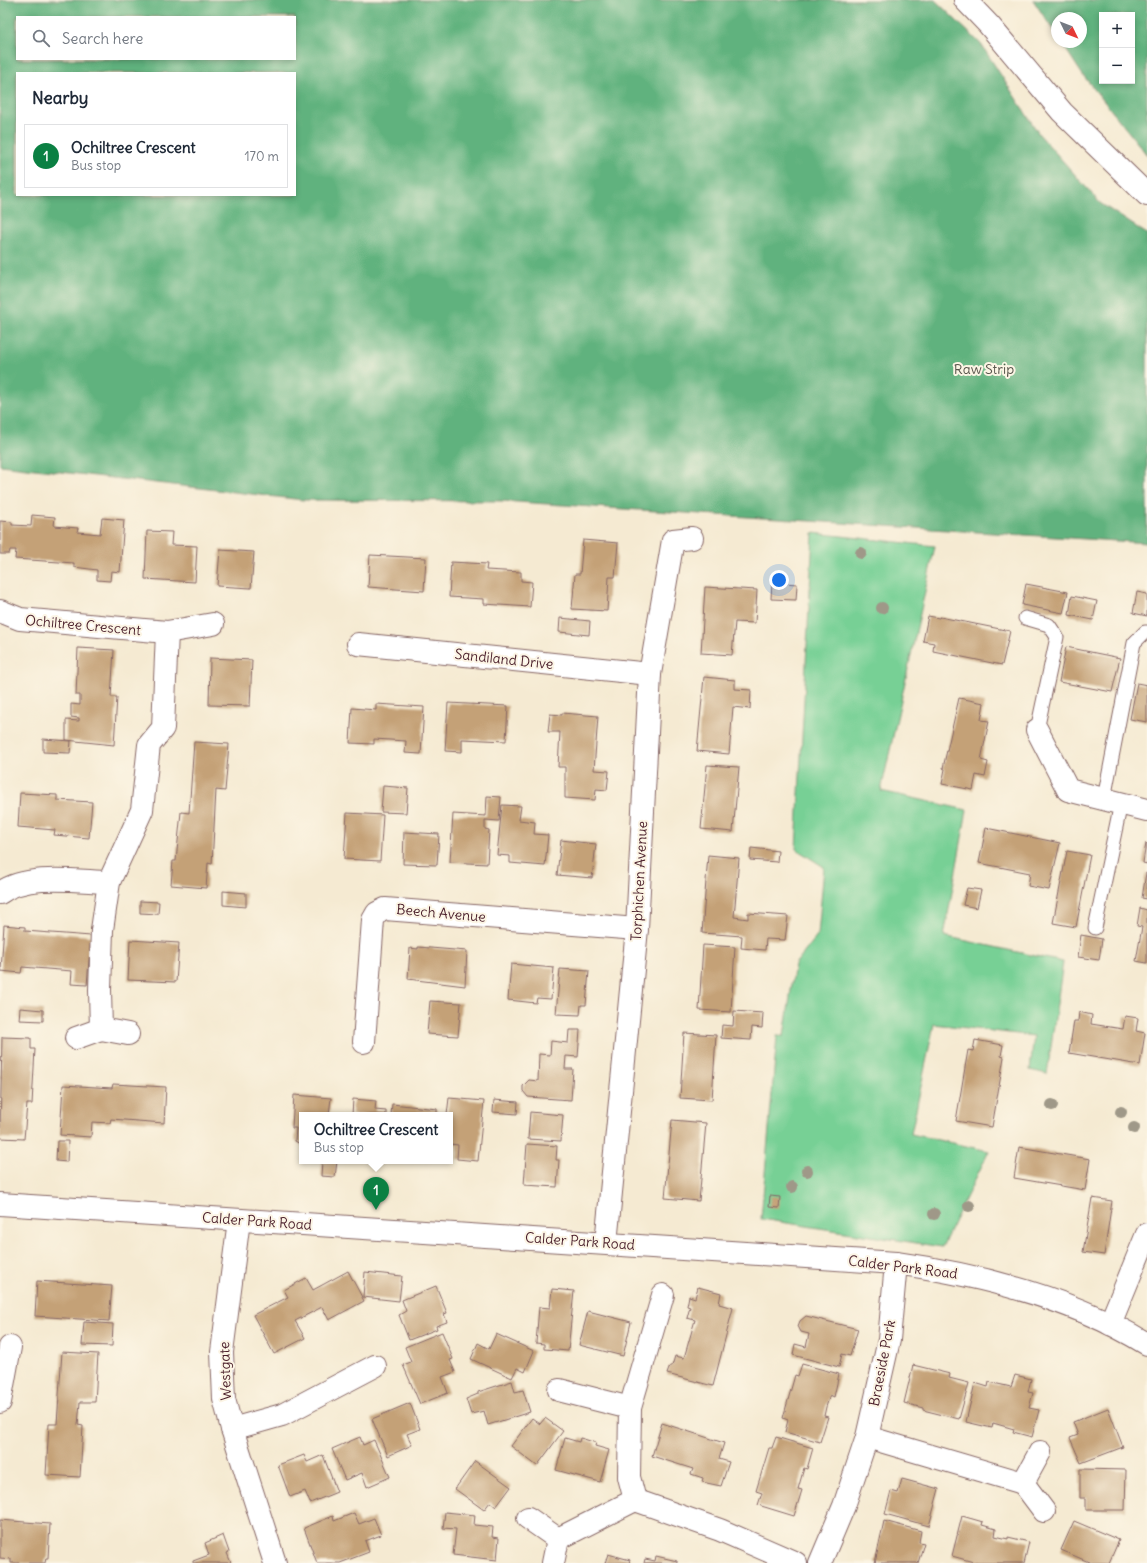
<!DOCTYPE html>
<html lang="en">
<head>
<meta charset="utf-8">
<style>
  :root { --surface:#fff; --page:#f2f2f3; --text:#1f2937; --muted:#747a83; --line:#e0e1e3; --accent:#0b8043 }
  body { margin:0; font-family:Delius,sans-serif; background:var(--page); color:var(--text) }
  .controls { position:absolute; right:12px; top:12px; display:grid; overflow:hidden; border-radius:0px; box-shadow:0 2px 6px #0003 }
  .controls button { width:36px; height:36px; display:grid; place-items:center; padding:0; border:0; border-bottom:1px solid var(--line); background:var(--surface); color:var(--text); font:20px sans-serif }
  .compass { position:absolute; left:1051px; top:12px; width:36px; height:36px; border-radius:50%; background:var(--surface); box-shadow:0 2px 6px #0003; rotate:133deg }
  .you { position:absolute; left:779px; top:580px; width:14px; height:14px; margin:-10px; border:3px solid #fff; border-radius:50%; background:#1a73e8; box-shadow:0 0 0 6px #1a73e833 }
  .badge { display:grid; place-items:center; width:26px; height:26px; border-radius:50%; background:var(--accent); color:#fff; font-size:13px; font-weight:700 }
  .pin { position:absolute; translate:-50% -33px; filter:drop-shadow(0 1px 2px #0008) }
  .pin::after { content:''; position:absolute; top:21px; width:14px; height:12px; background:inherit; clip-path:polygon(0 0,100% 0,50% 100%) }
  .popup { position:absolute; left:299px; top:1112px; width:154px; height:52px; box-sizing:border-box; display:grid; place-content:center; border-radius:0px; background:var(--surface); filter:drop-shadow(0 1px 3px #0005); font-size:13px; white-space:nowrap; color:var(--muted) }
  .popup b { font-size:15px; color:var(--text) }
  .popup::after { content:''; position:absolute; left:50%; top:100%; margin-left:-8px; border:8px solid transparent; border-top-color:var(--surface) }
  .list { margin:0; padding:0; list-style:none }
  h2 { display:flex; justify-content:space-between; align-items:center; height:52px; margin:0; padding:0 16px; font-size:17px }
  h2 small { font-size:13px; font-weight:400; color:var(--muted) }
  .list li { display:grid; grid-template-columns:26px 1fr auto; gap:12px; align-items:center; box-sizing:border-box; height:64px; margin:0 8px 8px; padding:0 8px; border:1px solid var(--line); border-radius:0px }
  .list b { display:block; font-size:15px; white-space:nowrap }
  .list p { margin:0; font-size:13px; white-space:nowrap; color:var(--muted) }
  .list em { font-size:13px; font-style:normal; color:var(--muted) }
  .icon { flex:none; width:22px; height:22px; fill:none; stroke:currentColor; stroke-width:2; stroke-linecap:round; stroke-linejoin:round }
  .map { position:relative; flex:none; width:1147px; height:1563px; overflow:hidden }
  .search { position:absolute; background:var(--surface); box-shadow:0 2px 6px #0003; left:16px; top:16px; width:280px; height:44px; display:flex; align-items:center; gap:10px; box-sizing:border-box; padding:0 14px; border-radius:0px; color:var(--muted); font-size:15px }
  .panel { position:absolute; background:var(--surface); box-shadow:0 2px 6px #0003; left:16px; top:72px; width:280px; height:124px; border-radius:0px }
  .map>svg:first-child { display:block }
</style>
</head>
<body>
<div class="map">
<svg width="1147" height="1563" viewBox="0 0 1147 1563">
  <rect width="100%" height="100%" fill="#fcf5e5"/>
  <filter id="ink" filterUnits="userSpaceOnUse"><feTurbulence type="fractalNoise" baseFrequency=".025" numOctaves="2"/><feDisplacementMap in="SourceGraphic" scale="8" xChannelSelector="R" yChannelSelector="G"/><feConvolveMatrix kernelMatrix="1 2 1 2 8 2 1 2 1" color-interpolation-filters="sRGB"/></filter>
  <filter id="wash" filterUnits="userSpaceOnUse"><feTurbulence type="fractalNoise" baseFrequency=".012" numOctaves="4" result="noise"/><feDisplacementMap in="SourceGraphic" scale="16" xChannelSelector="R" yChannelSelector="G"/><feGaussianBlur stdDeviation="0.9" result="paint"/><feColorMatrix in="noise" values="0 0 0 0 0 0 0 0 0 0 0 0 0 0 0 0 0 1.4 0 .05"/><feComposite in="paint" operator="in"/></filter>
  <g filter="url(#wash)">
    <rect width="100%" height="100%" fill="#f5ead2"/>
    <path fill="#77d095" stroke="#607860" d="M813 533 935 546 881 791 967 810 944 936 1063 962 1047 1074 1030 1070 1034 1036 934 1024 911 1134 989 1151 942 1247 761 1219 777 1036H784L795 964 818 935 824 867 796 849Z"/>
    <g fill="#61b27e" stroke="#566854" fill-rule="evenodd">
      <path d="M0 0H935L981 44 1039 134 1100 203 1147 234V543L501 501 303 500 0 465ZM17 17H295V59H17ZM17 73H295V195H17Z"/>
      <path d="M1033 0H1147V155L1082 74 1061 42H1081V18H1057V36ZM1102 15H1132V81H1102Z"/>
    </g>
    <g id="blocks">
      <g fill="#c4a177">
        <path d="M32 515 55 517 54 526 78 528 77 532 100 534 102 518 124 520 120 572 111 571 110 581 97 580V570L74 567V563L15 559 16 550H10L9 554H0V521L12 522V525L31 526Z"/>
        <path d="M147 531 172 532 171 545 197 546 195 582 145 579Z"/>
        <path d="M583 540 618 543 615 577H609L607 611 572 609 575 574H580Z"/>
        <path d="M220 550 254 552 251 588 217 586Z"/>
        <path d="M370 555 426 558 424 591 368 587Z"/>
        <path d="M451 562 487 564 486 570 521 572V581L532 582 530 607 484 604V599L449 597Z"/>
        <path d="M772 582 797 584 796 600 771 599Z"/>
        <path d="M1026 584 1068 592 1063 613 1022 605Z"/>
        <path d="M705 587 757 590 755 623 735 622 732 655 701 653Z"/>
        <path d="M1137 592 1147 594V616L1133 613Z"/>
        <path d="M1072 596 1097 601 1093 620 1069 615Z"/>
        <path d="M928 616 939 618 940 617 1010 631 1002 665 933 651 934 643 923 641Z"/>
        <path d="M560 618 590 621 589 635 559 632Z"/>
        <path d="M1066 647 1120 658 1112 692 1059 682Z"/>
        <path d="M78 648 114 650 111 697H117L114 745 66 740V720L79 721V718L71 717V704L80 705V695H76Z"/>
        <path d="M210 658 252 660 250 706 209 705Z"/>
        <path d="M704 677 735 680V689L751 690 750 709 733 707 729 754 697 751Z"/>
        <path d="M1137 683 1147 685V722L1130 719Z"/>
        <path d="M959 698 984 703 981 720 989 721 981 760 988 762 985 777 976 775 973 790 942 784 945 769 943 768Z"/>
        <path d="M448 703 508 706 506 741 462 739V752L445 751Z"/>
        <path d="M376 704 424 707 421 754 405 753 406 741 374 739V744L350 743 352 708 376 710Z"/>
        <path d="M562 713 598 716 594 770 609 771 607 790 596 789 595 800 565 798V767H558L560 732H548L550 714 562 715Z"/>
        <path d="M43 739 71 741 70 753 43 752Z"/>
        <path d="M194 742 229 744 225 791 216 790 212 864 208 863 206 888 171 885 173 861H176L181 812 189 813Z"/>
        <path d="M707 765 739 767 733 832 701 829Z"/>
        <path d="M383 786 408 788 406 813 381 812Z"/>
        <path d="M20 793 57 795V800L92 802 89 838 54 835 55 830 18 827Z"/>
        <path d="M487 796 501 797 499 821 485 820V829L489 830 487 864 450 862 453 814 486 816Z"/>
        <path d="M502 805 521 806 519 820 535 822 534 834 548 835 545 866 510 863V856L497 855Z"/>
        <path d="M347 813 383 815 380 861 344 859Z"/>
        <path d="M986 828 1060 843 1049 890 1028 886 1030 873 979 863Z"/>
        <path d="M404 832 439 834 437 865 403 864Z"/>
        <path d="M561 840 596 844 592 878 557 875Z"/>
        <path d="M1146 843 1147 844V864L1143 863Z"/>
        <path d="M751 848 778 851 777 862 750 860Z"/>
        <path d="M1067 851 1090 855 1076 927 1053 923Z"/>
        <path d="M708 855 739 858 734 917 748 919V913L788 916 785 940 766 939 765 950 741 948 742 936 702 933Z"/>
        <path d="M1146 873H1147V899L1142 898Z"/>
        <path d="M967 888 981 890 977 908 963 905Z"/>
        <path d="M223 891 246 893V907L223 905Z"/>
        <path d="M140 901 159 902 158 914 140 913Z"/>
        <path d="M1140 908 1147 910V963L1136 961 1142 927 1137 926Z"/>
        <path d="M4 925 25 927V931L91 936 87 985 71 984 72 971 22 967 21 973 1 971Z"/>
        <path d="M1081 935 1102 939 1099 960 1078 957Z"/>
        <path d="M130 940 179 943 176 982 128 980Z"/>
        <path d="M703 945 735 947 731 1012 699 1010Z"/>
        <path d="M418 947 467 951 465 986 408 979 410 948 418 949Z"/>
        <path d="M511 964 554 968 551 999 537 998 536 1003 508 1000Z"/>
        <path d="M560 969 589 971 586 1005H581L580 1015 556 1014Z"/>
        <path d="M430 1001 461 1003 458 1036 427 1034Z"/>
        <path d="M20 1008 43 1010V1021L19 1020Z"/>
        <path d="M734 1011 763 1013 762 1028 752 1027 751 1040 721 1038 722 1025 733 1026Z"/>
        <path d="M1079 1012 1092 1015 1091 1024 1123 1029 1125 1016 1138 1018 1136 1031 1145 1033 1140 1065 1069 1053 1074 1021H1078Z"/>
        <path d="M569 1030H580L578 1057 566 1056 565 1069H573L571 1100 528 1097 523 1091V1086L529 1080 538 1081 539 1054 550 1055 551 1041 568 1043Z"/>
        <path d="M684 1033 716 1035 712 1100 680 1098Z"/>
        <path d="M2 1037 31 1038V1049H35L32 1104H27L24 1139 0 1138Z"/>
        <path d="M975 1040 1003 1045 1001 1056 1004 1057 992 1127 956 1121 968 1050 973 1051Z"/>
        <path d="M113 1084 166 1087 164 1123 111 1119 110 1123 92 1122 91 1137 60 1135 63 1085 112 1088Z"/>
        <path d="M294 1095 331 1098 329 1115H302V1145L295 1141 296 1128H292Z"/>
        <path d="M449 1098 484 1101 478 1161 457 1159 458 1145 450 1144V1115H447Z"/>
        <path d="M353 1099 376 1101 375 1110 386 1111V1115H352Z"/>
        <path d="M494 1100 518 1102 517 1114 493 1112Z"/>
        <path d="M392 1104 437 1109V1115H391Z"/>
        <path d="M530 1112 563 1115 561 1141 528 1139Z"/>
        <path d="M672 1120 706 1123 699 1201 665 1198Z"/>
        <path d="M57 1141H68L67 1162 56 1161Z"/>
        <path d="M527 1144 557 1146 556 1160H559L557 1187 524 1185Z"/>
        <path d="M1019 1147 1090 1159 1085 1190 1014 1178Z"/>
        <path d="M322 1161H337L335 1177 321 1176Z"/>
        <path d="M770 1196 780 1197 779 1208 769 1207Z"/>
        <path d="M1092 1198 1112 1201 1104 1255 1083 1252Z"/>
        <path d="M348 1271 364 1301 329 1320 322 1307 295 1321 305 1338 274 1354 253 1315 288 1297 284 1290 306 1278 313 1290Z"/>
        <path d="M365 1272 402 1276 399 1301 363 1297Z"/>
        <path d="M37 1281 112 1286 109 1321 35 1316Z"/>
        <path d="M436 1286 447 1313 444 1314 447 1322 436 1326 437 1329 409 1340 399 1315 406 1311 402 1300Z"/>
        <path d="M698 1287 721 1293 719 1304 733 1308 713 1386 667 1374 670 1366H672L675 1356 684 1358 695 1320 687 1318 690 1307 687 1306 689 1296 695 1298Z"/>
        <path d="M552 1289 574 1291 568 1351 544 1349V1344L536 1343 539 1307 550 1308Z"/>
        <path d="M588 1311 631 1322 623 1356 579 1345Z"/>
        <path d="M806 1316 858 1329 850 1356 842 1354 839 1367 793 1355 795 1344 806 1347 809 1334 801 1332 798 1326 800 1321Z"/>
        <path d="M84 1322 113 1324 112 1346 82 1345Z"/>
        <path d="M442 1332 453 1359 450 1360 455 1372 442 1377 448 1393 420 1404 403 1365 411 1362 405 1347Z"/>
        <path d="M496 1334 534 1351 525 1372 517 1368 512 1378 471 1359 478 1343 489 1349Z"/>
        <path d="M62 1352 98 1354 95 1402H80L78 1425 83 1426 80 1477 46 1475 49 1424H57Z"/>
        <path d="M802 1364 839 1374 834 1397 830 1395 826 1407 824 1416 828 1417 820 1442 785 1432 788 1420 783 1418 795 1375 798 1376Z"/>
        <path d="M913 1365 950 1374 949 1378 969 1383 959 1419 923 1410V1408L904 1403Z"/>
        <path d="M1015 1375 1031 1379 1028 1392 1033 1393 1029 1408 1039 1410 1032 1437 1013 1432 1014 1429 993 1423 992 1428 966 1422 975 1383 988 1387 989 1382 1011 1387Z"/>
        <path d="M512 1381 515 1392 523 1390 530 1412 488 1425 484 1411 471 1414 466 1399 478 1394V1392Z"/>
        <path d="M410 1403 420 1429 407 1434 412 1445 388 1456 372 1419Z"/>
        <path d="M1108 1408 1123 1447 1081 1463 1070 1438 1078 1435 1073 1422Z"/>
        <path d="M532 1418 540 1424 545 1418 563 1431 537 1466 511 1446Z"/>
        <path d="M662 1423 724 1443 719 1459 729 1462 721 1486 702 1482 703 1478 691 1474 693 1469 652 1456Z"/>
        <path d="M360 1437 363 1445 374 1440 390 1477 367 1487 362 1473 345 1480 332 1449Z"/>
        <path d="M776 1437 813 1448 807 1469 804 1468 798 1489 802 1490 794 1516 758 1505 762 1493 756 1491 769 1448H772Z"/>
        <path d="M565 1438 579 1442 580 1438 584 1439 596 1443 595 1446 609 1450 600 1482 556 1470Z"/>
        <path d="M304 1455 307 1462 323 1455 337 1492 310 1503 305 1491 290 1497 278 1465Z"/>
        <path d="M475 1461 511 1487 496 1507 490 1502 484 1510 455 1489Z"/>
        <path d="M1080 1469 1126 1470 1125 1510H1086V1498H1080Z"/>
        <path d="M902 1479 939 1489 929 1526 885 1514 891 1491 898 1493Z"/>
        <path d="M445 1512 475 1515 474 1525 493 1527 492 1537 499 1538 497 1560 453 1555 456 1529 443 1528Z"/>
        <path d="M354 1513 359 1524 374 1518 381 1535 365 1541 369 1552 340 1563H317L304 1528 333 1516 334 1521Z"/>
        <path d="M962 1516 983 1522 982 1525 996 1529 995 1536 1008 1539V1537L1029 1542 1024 1563H977L952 1556Z"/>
        <path d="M0 1520 50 1524 48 1558H46L45 1563H11V1559L0 1558Z"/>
        <path d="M884 1521 921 1531 919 1542 924 1543 918 1563H875Z"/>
        <path d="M1074 1521 1119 1540 1109 1563H1091L1061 1550Z"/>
        <path d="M223 1535 229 1552 227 1553 231 1563H193V1561L209 1555 205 1543Z"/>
        <path d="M608 1554 630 1560 629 1563H605Z"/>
        <path d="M656 1556 677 1561V1563H644L645 1559 655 1561Z"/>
      </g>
    </g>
  </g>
  <g filter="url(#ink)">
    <use href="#blocks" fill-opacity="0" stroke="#866665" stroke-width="1"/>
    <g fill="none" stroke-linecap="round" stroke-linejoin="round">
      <g stroke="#866665" stroke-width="15">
        <g id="service">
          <path d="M1025 618 1049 625 1057 637 1037 730"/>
          <path d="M1104 799 1134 643 1145 632H1147"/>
          <path d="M1095 928 1121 803"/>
        </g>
      </g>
      <g stroke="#866665" stroke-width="24">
        <g id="minor">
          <path d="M0 611 20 619 167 632 213 624"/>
          <path d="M358 644 650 674"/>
          <path d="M1037 730 1068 790 1147 810"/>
          <path d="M0 893C27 873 76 881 109 882"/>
          <path d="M128 1034 101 1029 100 990 102 930 109 882 142 810 149 745 163 728 167 632"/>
          <path d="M76 1038 101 1029"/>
          <path d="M364 1042 373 920 377 913 385 909 637 929"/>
          <path d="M239 1220 222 1352 224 1399 232 1429 275 1563"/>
          <path d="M606 1243 637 929 650 674 673 540 692 538"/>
          <path d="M1110 1324 1147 1234"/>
          <path d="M559 1390 630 1408"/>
          <path d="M0 1402 10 1347"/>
          <path d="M232 1429 282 1415 375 1366"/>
          <path d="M867 1437 1023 1483"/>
          <path d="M1040 1452 1023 1483 1044 1511"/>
          <path d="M635 1500 629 1477 630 1408 663 1295"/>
          <path d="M528 1518 558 1539"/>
          <path d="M553 1563 558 1539 635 1500 720 1530 796 1563"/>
          <path d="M820 1563 844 1506 867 1437 889 1340 896 1263"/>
        </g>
      </g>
      <g stroke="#866665" stroke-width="24">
        <path id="secondary" d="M0 1204 896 1263C980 1275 1074 1299 1147 1344"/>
      </g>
      <g stroke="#866665" stroke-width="24">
        <path id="primary" d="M965 0 989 25 1062 112 1147 195"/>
      </g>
      <use href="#service" stroke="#fff" stroke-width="13"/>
      <use href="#minor" stroke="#fff" stroke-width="22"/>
      <use href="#secondary" stroke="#fff" stroke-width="22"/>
      <use href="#primary" stroke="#fff" stroke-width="22"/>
    </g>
    <g fill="#9f9888">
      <circle cx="861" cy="553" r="6"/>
      <circle cx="882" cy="608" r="6"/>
      <circle cx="1052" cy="1105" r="6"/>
      <circle cx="1121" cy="1112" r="6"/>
      <circle cx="1134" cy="1128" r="6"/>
      <circle cx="807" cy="1171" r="6"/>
      <circle cx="792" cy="1187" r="6"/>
      <circle cx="969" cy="1206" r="6"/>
      <circle cx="934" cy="1214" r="6"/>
    </g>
  </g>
  <g text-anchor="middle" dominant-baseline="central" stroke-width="4" stroke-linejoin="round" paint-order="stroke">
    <g font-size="14" fill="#58544b" stroke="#fcf5e5">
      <text x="984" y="369">Raw Strip</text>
    </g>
    <g font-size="14" fill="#4a1f2b" stroke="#fcf5e5">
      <text transform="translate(83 625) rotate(5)">Ochiltree Crescent</text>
      <text transform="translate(504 659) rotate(6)">Sandiland Drive</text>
      <text transform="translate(639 881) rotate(-87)">Torphichen Avenue</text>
      <text transform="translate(441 913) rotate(5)">Beech Avenue</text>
      <text transform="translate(257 1221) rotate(4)">Calder Park Road</text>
      <text transform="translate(580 1241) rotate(4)">Calder Park Road</text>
      <text transform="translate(903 1267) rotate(7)">Calder Park Road</text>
      <text transform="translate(882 1363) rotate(-79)">Braeside Park</text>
      <text transform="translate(225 1371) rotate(-92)">Westgate</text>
    </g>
  </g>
</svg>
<div class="controls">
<button>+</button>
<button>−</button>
</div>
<svg class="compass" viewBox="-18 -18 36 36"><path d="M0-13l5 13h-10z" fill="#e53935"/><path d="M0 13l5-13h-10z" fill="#747a83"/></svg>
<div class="you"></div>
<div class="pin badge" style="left:376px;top:1210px">1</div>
<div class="popup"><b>Ochiltree Crescent</b>Bus stop</div>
<div class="search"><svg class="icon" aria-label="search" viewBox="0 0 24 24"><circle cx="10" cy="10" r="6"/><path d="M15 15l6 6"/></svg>Search here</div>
<section class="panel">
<h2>Nearby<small></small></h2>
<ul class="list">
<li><span class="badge">1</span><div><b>Ochiltree Crescent</b><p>Bus stop</p></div><em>170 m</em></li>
</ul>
</section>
</div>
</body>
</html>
